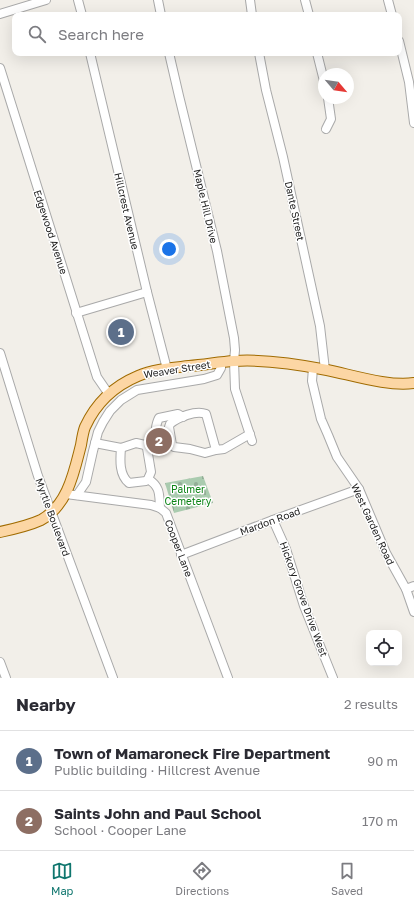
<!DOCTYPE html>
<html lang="en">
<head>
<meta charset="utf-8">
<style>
  :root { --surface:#fff; --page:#f2f2f3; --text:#2b2b33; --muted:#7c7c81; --line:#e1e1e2; --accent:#0f766e }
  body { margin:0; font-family:"Golos Text",sans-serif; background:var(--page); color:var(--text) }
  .controls { position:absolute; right:12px; bottom:12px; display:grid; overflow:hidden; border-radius:8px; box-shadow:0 4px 16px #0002 }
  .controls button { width:36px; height:36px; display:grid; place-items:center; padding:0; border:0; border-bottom:1px solid var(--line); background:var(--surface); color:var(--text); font:20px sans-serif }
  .compass { position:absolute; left:318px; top:68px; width:36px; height:36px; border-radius:50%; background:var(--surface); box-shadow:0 4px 16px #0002; rotate:119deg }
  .you { position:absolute; left:169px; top:249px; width:14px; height:14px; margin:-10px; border:3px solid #fff; border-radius:50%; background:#1a73e8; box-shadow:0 0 0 6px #1a73e833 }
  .badge { display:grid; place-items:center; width:26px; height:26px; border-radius:50%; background:var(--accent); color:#fff; font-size:13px; font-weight:700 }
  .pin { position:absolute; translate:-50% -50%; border:2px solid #fff; box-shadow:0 1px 4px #0006 }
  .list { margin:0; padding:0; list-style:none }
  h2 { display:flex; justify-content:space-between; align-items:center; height:52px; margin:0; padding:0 16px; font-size:17px }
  h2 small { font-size:13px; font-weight:400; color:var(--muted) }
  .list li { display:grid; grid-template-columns:26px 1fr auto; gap:12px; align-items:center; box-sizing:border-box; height:60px; padding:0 16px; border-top:1px solid var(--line) }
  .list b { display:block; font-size:15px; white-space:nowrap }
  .list p { margin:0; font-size:13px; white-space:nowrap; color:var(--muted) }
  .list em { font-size:13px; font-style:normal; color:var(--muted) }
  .icon { flex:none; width:22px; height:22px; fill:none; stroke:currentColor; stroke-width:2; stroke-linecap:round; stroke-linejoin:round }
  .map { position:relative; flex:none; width:414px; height:678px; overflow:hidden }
  .search { position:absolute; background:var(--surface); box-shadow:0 4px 16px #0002; left:12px; right:12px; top:12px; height:44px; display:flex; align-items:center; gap:10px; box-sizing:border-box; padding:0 14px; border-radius:8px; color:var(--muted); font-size:15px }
  .sheet { height:172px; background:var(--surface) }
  nav { display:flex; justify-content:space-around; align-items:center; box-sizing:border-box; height:56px; border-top:1px solid var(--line); background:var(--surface); font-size:11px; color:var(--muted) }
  nav a { display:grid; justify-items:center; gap:2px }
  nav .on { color:var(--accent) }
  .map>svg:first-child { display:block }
</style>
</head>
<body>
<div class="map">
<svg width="414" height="678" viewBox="0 0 414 678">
  <defs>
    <pattern id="cemetery-stones" width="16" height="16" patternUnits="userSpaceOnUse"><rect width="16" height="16" fill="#aacbaf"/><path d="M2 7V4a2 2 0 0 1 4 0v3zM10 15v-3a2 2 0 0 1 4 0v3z" fill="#92ae96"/></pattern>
  </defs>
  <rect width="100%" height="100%" fill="#f2efe9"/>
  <path fill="url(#cemetery-stones)" d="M203 476 213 503 174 513 165 483Z"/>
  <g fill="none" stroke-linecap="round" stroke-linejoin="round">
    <g stroke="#a9a9a9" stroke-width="10">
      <g id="minor">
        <path d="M78 0 82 15"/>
        <path d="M158 0 161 15"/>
        <path d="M250 0 252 15"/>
        <path d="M305 0 309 15"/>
        <path d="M388 0 392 15"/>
        <path d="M0 14 46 0"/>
        <path d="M399 41 409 82 414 123"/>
        <path d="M90 53 147 292 167 369"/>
        <path d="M169 53 179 96 217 251 234 338 235 350 234 361 235 389 252 441"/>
        <path d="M259 53 266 90 283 157 320 326 325 370"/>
        <path d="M317 53 324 81"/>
        <path d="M0 68 97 377 108 393"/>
        <path d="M326 129 331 119 328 98"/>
        <path d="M76 313 147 292"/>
        <path d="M0 353 38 476 113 678"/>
        <path d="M313 368 312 381 321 419 328 435 337 457 359 489 386 553 406 589 414 612"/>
        <path d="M95 443 121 448 136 443 145 445 147 448 151 472 148 479 146 481 129 483C119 475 120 460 121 448"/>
        <path d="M145 445C159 439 153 429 159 418L178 414 183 417"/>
        <path d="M216 450 206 414C196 410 178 417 170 424L169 427 172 445 174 447 190 449 205 453 216 450 224 449 250 434"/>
        <path d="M148 479C161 487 159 495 160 508"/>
        <path d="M66 494 151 505 160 508 166 513 228 678"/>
        <path d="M77 495 86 482 93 451 98 432 103 422 110 411 121 400 137 390 204 379 217 375 221 368V362"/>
        <path d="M273 520 286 549 304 606 333 678"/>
        <path d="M181 555 273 520 359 489"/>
        <path d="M406 589 414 586"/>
        <path d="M0 662 6 678"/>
      </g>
    </g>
    <g stroke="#a06b00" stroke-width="12">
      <path id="major" d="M0 532C14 529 28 526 41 520 68 505 74 472 81 445 82 439 83 432 85 427 96 403 114 386 138 376 154 369 172 368 189 366 204 365 219 362 234 361 265 359 297 364 327 370 352 375 389 387 414 383"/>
    </g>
    <use href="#minor" stroke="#fff" stroke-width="8"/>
    <use href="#major" stroke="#fcd6a4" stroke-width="10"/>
  </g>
  <g text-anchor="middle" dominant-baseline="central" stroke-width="3" stroke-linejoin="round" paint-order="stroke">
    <g font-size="10" fill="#222" stroke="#fff">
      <text transform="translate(206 206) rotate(77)">Maple Hill Drive</text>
      <text transform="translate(127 211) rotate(77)">Hillcrest Avenue</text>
      <text transform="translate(295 211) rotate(78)">Dante Street</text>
      <text transform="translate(51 232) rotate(72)">Edgewood Avenue</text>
      <text transform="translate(177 369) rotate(-9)">Weaver Street</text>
      <text transform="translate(53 517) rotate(70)">Myrtle Boulevard</text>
      <text transform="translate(270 521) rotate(-20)">Mardon Road</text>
      <text transform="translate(373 524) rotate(65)">West Garden Road</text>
      <text transform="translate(179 548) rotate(69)">Cooper Lane</text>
      <text transform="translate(304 599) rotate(70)">Hickory Grove Drive West</text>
    </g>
    <g font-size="10" fill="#0c8416" stroke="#fff">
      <text x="188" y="489">Palmer<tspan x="188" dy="12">Cemetery</tspan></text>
    </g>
  </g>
</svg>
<div class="controls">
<button><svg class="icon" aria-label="locate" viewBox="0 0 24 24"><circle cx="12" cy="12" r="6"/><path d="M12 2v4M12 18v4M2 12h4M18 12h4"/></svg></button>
</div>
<svg class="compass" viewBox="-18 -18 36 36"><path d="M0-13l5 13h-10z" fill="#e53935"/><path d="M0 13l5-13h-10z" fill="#7c7c81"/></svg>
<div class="you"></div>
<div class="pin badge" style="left:121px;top:332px;background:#5c6f8a">1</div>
<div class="pin badge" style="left:159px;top:441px;background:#8d6e63">2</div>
<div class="search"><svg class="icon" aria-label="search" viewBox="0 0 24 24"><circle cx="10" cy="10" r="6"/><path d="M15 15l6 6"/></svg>Search here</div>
</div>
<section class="sheet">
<h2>Nearby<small>2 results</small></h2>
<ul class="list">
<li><span class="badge" style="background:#5c6f8a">1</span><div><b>Town of Mamaroneck Fire Department</b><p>Public building · Hillcrest Avenue</p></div><em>90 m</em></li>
<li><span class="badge" style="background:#8d6e63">2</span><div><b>Saints John and Paul School</b><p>School · Cooper Lane</p></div><em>170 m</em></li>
</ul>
</section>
<nav>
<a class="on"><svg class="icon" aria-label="map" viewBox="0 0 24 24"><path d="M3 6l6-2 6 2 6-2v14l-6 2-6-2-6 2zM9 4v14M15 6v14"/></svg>Map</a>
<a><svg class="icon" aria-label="directions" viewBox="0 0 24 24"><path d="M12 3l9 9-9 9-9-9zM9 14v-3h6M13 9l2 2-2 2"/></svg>Directions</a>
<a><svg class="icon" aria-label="saved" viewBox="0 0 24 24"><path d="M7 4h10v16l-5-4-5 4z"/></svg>Saved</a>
</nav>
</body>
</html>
